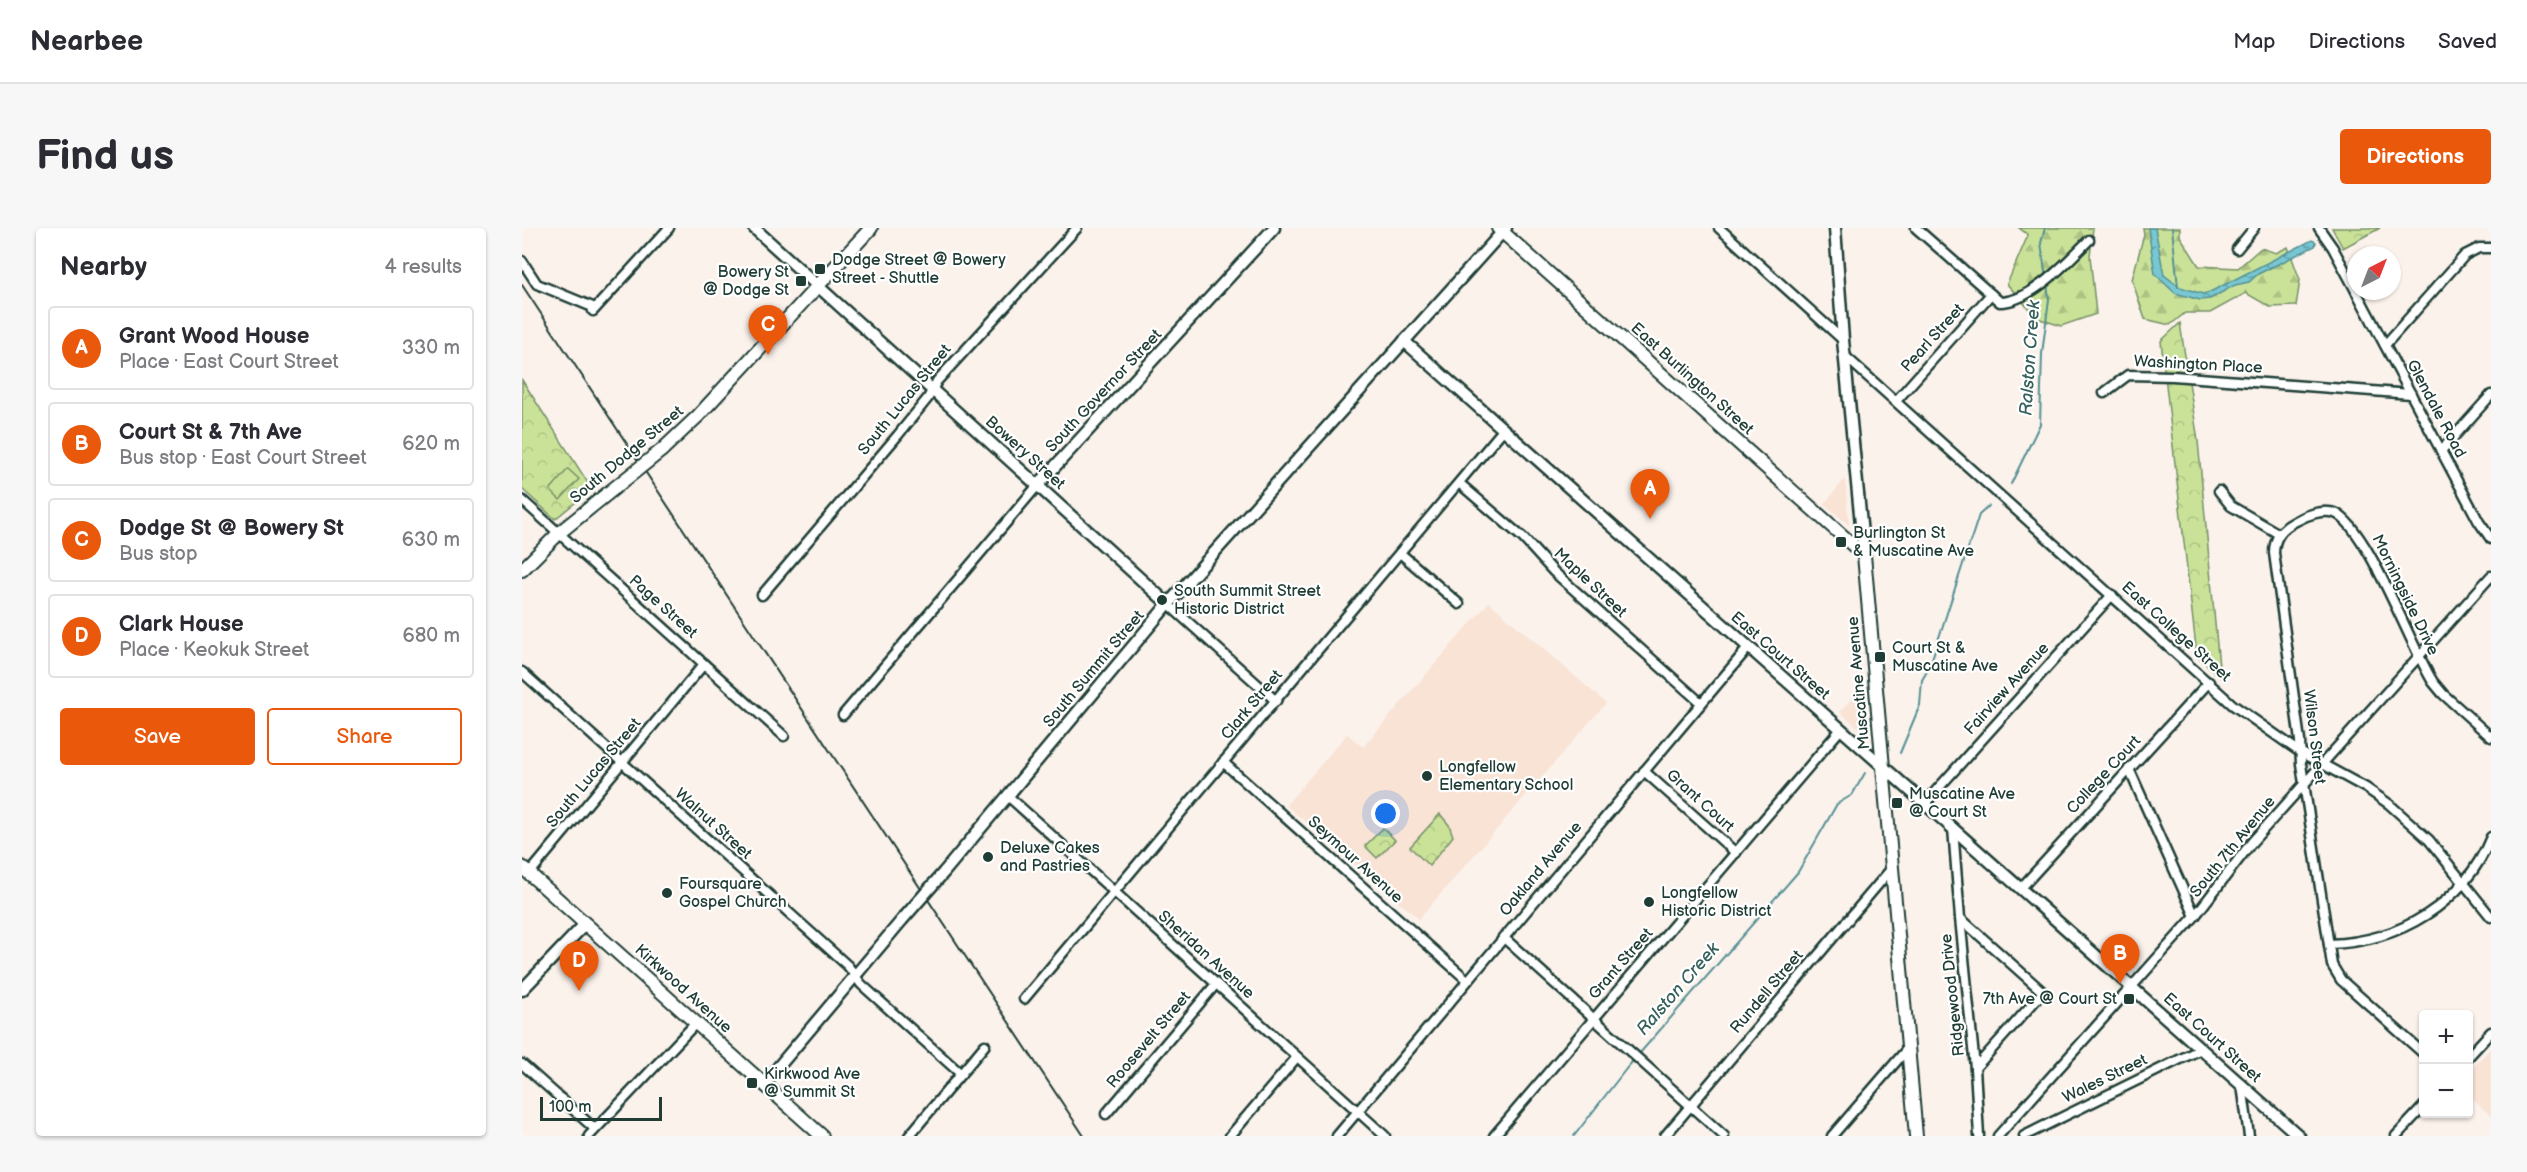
<!DOCTYPE html>
<html lang="en">
<head>
<meta charset="utf-8">
<style>
  :root { --surface:#fff; --page:#f7f7f7; --text:#2b2b33; --muted:#7c7c81; --line:#e1e1e2; --accent:#ea580c }
  body { margin:0; font-family:"Balsamiq Sans",sans-serif; background:var(--page); color:var(--text) }
  .controls { position:absolute; right:18px; bottom:18px; display:grid; overflow:hidden; border-radius:6px; box-shadow:0 2px 4px #0004 }
  .controls button { width:54px; height:54px; display:grid; place-items:center; padding:0; border:0; border-bottom:2px solid var(--line); background:var(--surface); color:var(--text); font:30px sans-serif }
  .compass { position:absolute; left:1825px; top:18px; width:54px; height:54px; border-radius:50%; background:var(--surface); box-shadow:0 2px 4px #0004; rotate:42deg }
  .scale { position:absolute; left:18px; bottom:15px; width:122px; box-sizing:border-box; padding-left:6px; border:3px solid #1f3d34; border-top:0; font-size:16px; line-height:21px; white-space:nowrap; color:#1f3d34; -webkit-text-stroke:4px #fff; paint-order:stroke }
  .you { position:absolute; left:864px; top:586px; width:21px; height:21px; margin:-15px; border:4px solid #fff; border-radius:50%; background:#1a73e8; box-shadow:0 0 0 9px #1a73e833 }
  .badge { display:grid; place-items:center; width:39px; height:39px; border-radius:50%; background:var(--accent); color:#fff; font-size:20px; font-weight:700 }
  .pin { position:absolute; translate:-50% -50px; filter:drop-shadow(0 2px 3px #0008) }
  .pin::after { content:''; position:absolute; top:32px; width:21px; height:18px; background:inherit; clip-path:polygon(0 0,100% 0,50% 100%) }
  .list { margin:0; padding:0; list-style:none }
  h2 { display:flex; justify-content:space-between; align-items:center; height:78px; margin:0; padding:0 24px; font-size:26px }
  h2 small { font-size:20px; font-weight:400; color:var(--muted) }
  .list li { display:grid; grid-template-columns:39px 1fr auto; gap:18px; align-items:center; box-sizing:border-box; height:84px; margin:0 12px 12px; padding:0 12px; border:2px solid var(--line); border-radius:6px }
  .list b { display:block; font-size:22px; white-space:nowrap }
  .list p { margin:0; font-size:20px; white-space:nowrap; color:var(--muted) }
  .list em { font-size:20px; font-style:normal; color:var(--muted) }
  .actions { display:flex; gap:12px; padding:18px 24px }
  .actions a { flex:1; padding:14px 0; border:2px solid var(--accent); border-radius:6px; text-align:center; font-size:21px; color:var(--accent) }
  .actions .main { background:var(--accent); color:#fff }
  .map { position:relative; flex:none; width:1969px; height:908px; overflow:hidden; border-radius:6px }
  header { display:flex; align-items:center; gap:36px; box-sizing:border-box; height:84px; padding:0 30px; background:var(--surface); border-bottom:2px solid var(--line) }
  header strong { font-size:28px }
  nav { display:flex; gap:33px; margin-inline-start:auto; font-size:21px }
  .intro { display:flex; align-items:center; justify-content:space-between; box-sizing:border-box; height:144px; padding:0 36px }
  h1 { margin:0; font-size:42px }
  .button { padding:15px 27px; border-radius:6px; background:var(--accent); color:#fff; font-size:21px; font-weight:700 }
  main { display:flex; gap:36px; padding:0 36px }
  aside { flex:1; background:var(--surface); border-radius:6px; box-shadow:0 2px 4px #0004 }
  .map>svg:first-child { display:block }
</style>
</head>
<body>
<header>
<strong>Nearbee</strong>
<nav><a>Map</a><a>Directions</a><a>Saved</a></nav>
</header>
<div class="intro"><h1>Find us</h1><a class="button">Directions</a></div>
<main>
<aside>
<h2>Nearby<small>4 results</small></h2>
<ul class="list">
<li><span class="badge">A</span><div><b>Grant Wood House</b><p>Place · East Court Street</p></div><em>330 m</em></li>
<li><span class="badge">B</span><div><b>Court St &amp; 7th Ave</b><p>Bus stop · East Court Street</p></div><em>620 m</em></li>
<li><span class="badge">C</span><div><b>Dodge St @ Bowery St</b><p>Bus stop</p></div><em>630 m</em></li>
<li><span class="badge">D</span><div><b>Clark House</b><p>Place · Keokuk Street</p></div><em>680 m</em></li>
</ul>
<div class="actions"><a class="main">Save</a><a>Share</a></div>
</aside>
<div class="map">
<svg width="1969" height="908" viewBox="0 0 1969 908">
  <defs>
    <pattern id="forest-firs" width="22" height="20" patternUnits="userSpaceOnUse" patternTransform="scale(1.5)"><rect width="22" height="20" fill="#cae298"/><path d="M5 1l3.5 6h-7zM16 11l3.5 6h-7z" fill="#adc384"/></pattern>
    <pattern id="park-crowns" width="20" height="18" patternUnits="userSpaceOnUse" patternTransform="scale(1.5)"><rect width="20" height="18" fill="#cae298"/><path d="M2 6a3 3 0 1 1 6 0M12 15a3 3 0 1 1 6 0" fill="none" stroke="#adc384"/></pattern>
    <pattern id="water-ripples" width="26" height="14" patternUnits="userSpaceOnUse" patternTransform="scale(1.5)"><rect width="26" height="14" fill="#78c7d3"/><path d="M2 4q2-2 4 0t4 0M15 11q2-2 4 0t4 0" fill="none" stroke="#62a3ac"/></pattern>
  </defs>
  <rect width="100%" height="100%" fill="#fcf2ec"/>
  <filter id="ink" filterUnits="userSpaceOnUse"><feTurbulence type="fractalNoise" baseFrequency=".0167" numOctaves="2"/><feDisplacementMap in="SourceGraphic" scale="12" xChannelSelector="R" yChannelSelector="G"/><feConvolveMatrix kernelMatrix="1 2 1 2 8 2 1 2 1" color-interpolation-filters="sRGB"/></filter>
  <g filter="url(#ink)">
    <g fill="#f8e3d5">
      <path d="M1323 251 1327 297 1302 276Z"/>
      <path d="M967 374 1084 475 897 691 764 577 825 506 841 519Z"/>
      <path d="M1342 459 1346 508 1318 484Z"/>
      <path d="M1969 820V888L1947 868 1946 845Z"/>
    </g>
    <g fill="url(#forest-firs)" stroke="#749066" stroke-width="1.5">
      <path d="M1497 0H1571L1568 28 1574 86 1539 98 1515 90 1485 56 1506 7Z"/>
      <path d="M1621 0H1658V8L1677 38 1716 40 1739 20 1754 25 1766 19 1778 52 1774 78 1748 79 1724 65 1688 85H1663L1648 97 1623 91 1610 52 1622 6Z"/>
    </g>
    <g fill="url(#park-crowns)" stroke="#749066" stroke-width="1.5">
      <path d="M1810 0H1858L1821 20Z"/>
      <path d="M1658 95 1676 213 1698 449 1675 428 1639 113Z"/>
      <path d="M0 152 70 261 33 291 0 261Z"/>
      <path d="M918 586 927 597 931 608 907 638 888 619Z"/>
      <path d="M861 600 873 612 855 630 843 618Z"/>
    </g>
    <path fill="#cae298" stroke="#749066" stroke-width="1.5" d="M46 241 57 251 38 272 28 262Z"/>
    <path fill="url(#water-ripples)" stroke="#549093" stroke-width="1.5" d="M1626 0H1633L1642 47 1658 59 1681 66 1688 64 1790 12 1794 14 1793 18 1736 46 1727 54 1713 57 1688 71 1678 72 1653 65 1633 46Z"/>
    <g fill="none" stroke-linecap="round" stroke-linejoin="round">
      <g stroke="#549093" stroke-width="2">
        <path d="M1523 0 1519 15 1524 51"/>
        <path d="M1650 0 1656 59"/>
        <path d="M1489 256 1518 196 1520 126 1527 71 1525 56"/>
        <path d="M1378 525 1398 477 1400 452 1407 440 1457 287 1467 278"/>
        <path d="M1052 908 1104 841 1276 644 1315 576 1330 567 1343 545"/>
      </g>
      <g stroke="#1f3d34" stroke-width="13">
        <g id="minor">
          <path d="M1197 0 1321 112"/>
          <path d="M1394 0 1478 74C1509 74 1546 33 1567 12"/>
          <path d="M1797 0 1811 20 1834 63"/>
          <path d="M1715 21 1732 0"/>
          <path d="M0 33 15 56 73 80"/>
          <path d="M1834 63 1957 294 1969 311"/>
          <path d="M71 83 147 0"/>
          <path d="M1863 117 1943 27 1957 20H1969"/>
          <path d="M1324 129 1711 477 1778 524 1844 560 1867 576 1907 612 1969 689"/>
          <path d="M1582 165 1606 147 1651 148 1889 166"/>
          <path d="M1374 173 1469 66"/>
          <path d="M1919 223 1969 167"/>
          <path d="M937 255 1001 310 1032 344 1179 475"/>
          <path d="M1697 263 1709 278 1757 306"/>
          <path d="M0 272 262 508"/>
          <path d="M878 325 937 376"/>
          <path d="M240 367 376 207 406 170 415 153 555 0"/>
          <path d="M646 376 754 473"/>
          <path d="M0 444 326 738 339 756 439 846"/>
          <path d="M321 487 516 257"/>
          <path d="M701 534 945 752"/>
          <path d="M1607 541 1673 688"/>
          <path d="M1122 543 1214 625"/>
          <path d="M486 568 863 908"/>
          <path d="M1403 575 1590 367"/>
          <path d="M1431 600 1438 690 1521 764 1453 840 1457 908"/>
          <path d="M7 646 182 436"/>
          <path d="M1499 660 1687 454"/>
          <path d="M1438 690 1453 840"/>
          <path d="M981 709 1202 908"/>
          <path d="M1807 716C1877 714 1942 676 1969 609"/>
          <path d="M502 771 981 202"/>
          <path d="M1902 826 1819 752 1810 737 1779 536 1778 513 1752 325C1752 309 1760 300 1774 293 1784 287 1801 281 1813 285 1845 298 1889 420 1911 454L1921 466 1969 509"/>
          <path d="M1946 829 1969 804"/>
          <path d="M0 836 73 901"/>
          <path d="M1720 857 1727 908"/>
          <path d="M584 886 694 756"/>
          <path d="M67 908 174 795"/>
          <path d="M387 908 463 817"/>
          <path d="M708 908 775 829"/>
          <path d="M815 908 1226 420"/>
          <path d="M972 908 1319 501"/>
          <path d="M1143 908 1370 640"/>
          <path d="M1310 908 1386 820"/>
          <path d="M1476 908 1673 688 1730 614 1969 348"/>
          <path d="M1502 908 1679 821"/>
          <path d="M1874 908 1902 878"/>
        </g>
      </g>
      <g stroke="#1f3d34" stroke-width="15">
        <g id="tertiary">
          <path d="M232 0 646 376"/>
          <path d="M1313 0 1321 112 1342 327"/>
          <path d="M882 113 1777 908"/>
          <path d="M516 257 752 0"/>
          <path d="M422 644 646 376 984 0"/>
          <path d="M0 762 63 696"/>
          <path d="M242 856 380 692"/>
        </g>
      </g>
      <g stroke="#1f3d34" stroke-width="16">
        <g id="secondary">
          <path d="M976 0 1342 327 1394 908"/>
          <path d="M140 222 176 188 349 0"/>
          <path d="M0 342 37 305 85 266"/>
          <path d="M0 639 300 908"/>
        </g>
      </g>
      <use href="#minor" stroke="#fff" stroke-width="8"/>
      <use href="#tertiary" stroke="#fff" stroke-width="10"/>
      <use href="#secondary" stroke="#fff" stroke-width="12"/>
      <path stroke="#1f3d34" stroke-width="2" d="M0 57 562 908"/>
      <g stroke="#1f3d34" stroke-width="15" stroke-linecap="butt">
        <path id="tertiary-bridge" d="M380 692 422 644"/>
      </g>
      <g stroke="#1f3d34" stroke-width="16" stroke-linecap="butt">
        <path id="secondary-bridge" d="M85 266 140 222"/>
      </g>
      <use href="#tertiary-bridge" stroke="#fff" stroke-width="10"/>
      <use href="#secondary-bridge" stroke="#fff" stroke-width="12"/>
    </g>
  </g>
  <g fill="#1f3d34" stroke="#fff" stroke-width="2">
    <rect x="292" y="35" width="12" height="12" rx="3"/>
    <rect x="273" y="47" width="12" height="12" rx="3"/>
    <rect x="1313" y="308" width="12" height="12" rx="3"/>
    <circle cx="640" cy="372" r="6"/>
    <rect x="1352" y="423" width="12" height="12" rx="3"/>
    <circle cx="905" cy="548" r="6"/>
    <rect x="1369" y="569" width="12" height="12" rx="3"/>
    <circle cx="466" cy="629" r="6"/>
    <circle cx="145" cy="665" r="6"/>
    <circle cx="1127" cy="674" r="6"/>
    <rect x="1601" y="765" width="12" height="12" rx="3"/>
    <rect x="224" y="849" width="12" height="12" rx="3"/>
  </g>
  <g text-anchor="middle" dominant-baseline="central" stroke-width="4.5" stroke-linejoin="round" paint-order="stroke">
    <g font-size="16" fill="#1f3d34" stroke="#fff" text-anchor="start">
      <text x="310" y="32">Dodge Street @ Bowery<tspan x="310" dy="18">Street - Shuttle</tspan></text>
      <text x="267" y="44" text-anchor="end">Bowery St<tspan x="267" dy="18">@ Dodge St</tspan></text>
      <text x="1331" y="305">Burlington St<tspan x="1331" dy="18">&amp; Muscatine Ave</tspan></text>
      <text x="652" y="363">South Summit Street<tspan x="652" dy="18">Historic District</tspan></text>
      <text x="1370" y="420">Court St &amp;<tspan x="1370" dy="18">Muscatine Ave</tspan></text>
      <text x="917" y="539">Longfellow<tspan x="917" dy="18">Elementary School</tspan></text>
      <text x="1387" y="566">Muscatine Ave<tspan x="1387" dy="18">@ Court St</tspan></text>
      <text x="478" y="620">Deluxe Cakes<tspan x="478" dy="18">and Pastries</tspan></text>
      <text x="157" y="656">Foursquare<tspan x="157" dy="18">Gospel Church</tspan></text>
      <text x="1139" y="665">Longfellow<tspan x="1139" dy="18">Historic District</tspan></text>
      <text x="1595" y="771" text-anchor="end">7th Ave @ Court St</text>
      <text x="242" y="846">Kirkwood Ave<tspan x="242" dy="18">@ Summit St</tspan></text>
    </g>
    <g font-size="16" fill="#1f3d34" stroke="#fff">
      <text transform="translate(1411 110) rotate(-48)">Pearl Street</text>
      <text transform="translate(1676 137) rotate(3)">Washington Place</text>
      <text transform="translate(1170 151) rotate(42)">East Burlington Street</text>
      <text transform="translate(582 163) rotate(-47)">South Governor Street</text>
      <text transform="translate(383 172) rotate(-51)">South Lucas Street</text>
      <text transform="translate(1914 181) rotate(62)">Glendale Road</text>
      <text transform="translate(503 225) rotate(42)">Bowery Street</text>
      <text transform="translate(105 227) rotate(-40)">South Dodge Street</text>
      <text transform="translate(1068 355) rotate(43)">Maple Street</text>
      <text transform="translate(1883 367) rotate(64)">Morningside Drive</text>
      <text transform="translate(141 379) rotate(42)">Page Street</text>
      <text transform="translate(1654 404) rotate(42)">East College Street</text>
      <text transform="translate(1258 428) rotate(41)">East Court Street</text>
      <text transform="translate(572 441) rotate(-50)">South Summit Street</text>
      <text transform="translate(1337 455) rotate(-95)">Muscatine Avenue</text>
      <text transform="translate(1485 461) rotate(-48)">Fairview Avenue</text>
      <text transform="translate(730 477) rotate(-50)">Clark Street</text>
      <text transform="translate(1792 509) rotate(83)">Wilson Street</text>
      <text transform="translate(72 545) rotate(-50)">South Lucas Street</text>
      <text transform="translate(1582 547) rotate(-47)">College Court</text>
      <text transform="translate(1178 573) rotate(42)">Grant Court</text>
      <text transform="translate(191 596) rotate(42)">Walnut Street</text>
      <text transform="translate(1711 619) rotate(-51)">South 7th Avenue</text>
      <text transform="translate(833 632) rotate(42)">Seymour Avenue</text>
      <text transform="translate(1019 641) rotate(-50)">Oakland Avenue</text>
      <text transform="translate(684 727) rotate(42)">Sheridan Avenue</text>
      <text transform="translate(1099 736) rotate(-49)">Grant Street</text>
      <text transform="translate(161 761) rotate(42)">Kirkwood Avenue</text>
      <text transform="translate(1245 764) rotate(-50)">Rundell Street</text>
      <text transform="translate(1431 767) rotate(-96)">Ridgewood Drive</text>
      <text transform="translate(1690 810) rotate(42)">East Court Street</text>
      <text transform="translate(627 812) rotate(-50)">Roosevelt Street</text>
      <text transform="translate(1583 851) rotate(-26)">Wales Street</text>
    </g>
    <g font-size="18" font-style="italic" fill="#35605c" stroke="#fff">
      <text transform="translate(1508 130) rotate(-86)">Ralston Creek</text>
      <text transform="translate(1156 761) rotate(-49)">Ralston Creek</text>
    </g>
  </g>
</svg>
<div class="controls">
<button>+</button>
<button>−</button>
</div>
<svg class="compass" viewBox="-18 -18 36 36"><path d="M0-13l5 13h-10z" fill="#e53935"/><path d="M0 13l5-13h-10z" fill="#7c7c81"/></svg>
<div class="scale">100 m</div>
<div class="you"></div>
<div class="pin badge" style="left:1128px;top:291px">A</div>
<div class="pin badge" style="left:1598px;top:756px">B</div>
<div class="pin badge" style="left:246px;top:127px">C</div>
<div class="pin badge" style="left:57px;top:763px">D</div>
</div>
</main>
</body>
</html>
